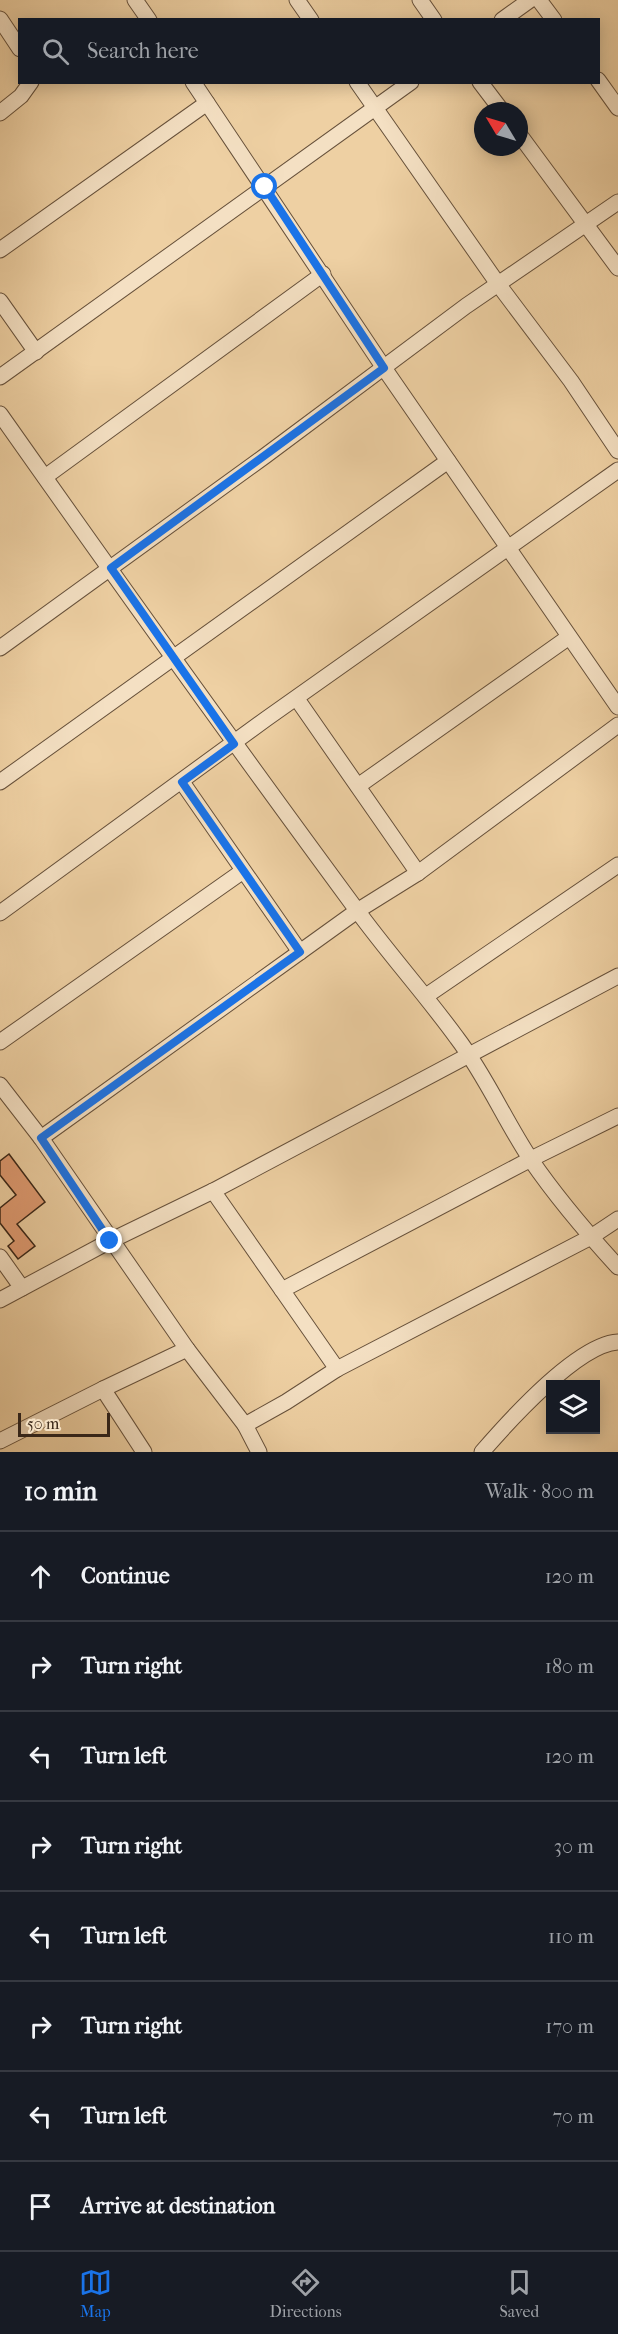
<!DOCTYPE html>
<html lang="en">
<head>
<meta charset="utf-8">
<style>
  :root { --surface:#171b24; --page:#242831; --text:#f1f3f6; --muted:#9ea1a6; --line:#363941; --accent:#1a73e8 }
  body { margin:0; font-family:"IM FELL French Canon",serif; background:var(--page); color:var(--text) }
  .controls { position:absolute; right:18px; bottom:18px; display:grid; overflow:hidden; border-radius:0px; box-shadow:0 3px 15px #0003 }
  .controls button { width:54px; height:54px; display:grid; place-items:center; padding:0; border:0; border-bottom:2px solid var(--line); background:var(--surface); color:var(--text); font:30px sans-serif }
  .compass { position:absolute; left:474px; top:102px; width:54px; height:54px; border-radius:50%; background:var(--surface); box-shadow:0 3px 15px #0003; rotate:308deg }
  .scale { position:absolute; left:18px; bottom:15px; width:92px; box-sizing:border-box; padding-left:6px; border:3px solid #3a2718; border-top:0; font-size:16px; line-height:21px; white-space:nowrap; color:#3a2718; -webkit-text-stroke:4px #f4e0c3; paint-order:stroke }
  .stop { position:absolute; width:18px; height:18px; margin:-14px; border:4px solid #1a73e8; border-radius:50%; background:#fff }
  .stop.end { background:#1a73e8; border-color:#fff; box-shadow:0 2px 6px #0008 }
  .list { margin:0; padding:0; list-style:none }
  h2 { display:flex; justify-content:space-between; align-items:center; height:78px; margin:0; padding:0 24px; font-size:26px }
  h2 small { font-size:20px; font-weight:400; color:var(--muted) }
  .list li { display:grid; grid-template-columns:39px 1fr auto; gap:18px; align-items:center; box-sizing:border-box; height:90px; padding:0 24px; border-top:2px solid var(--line) }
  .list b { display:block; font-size:22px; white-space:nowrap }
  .list em { font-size:20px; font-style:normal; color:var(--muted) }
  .icon { flex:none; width:33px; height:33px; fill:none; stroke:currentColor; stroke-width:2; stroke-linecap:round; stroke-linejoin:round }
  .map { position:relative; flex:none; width:618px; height:1452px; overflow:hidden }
  .search { position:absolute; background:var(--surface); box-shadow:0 3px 15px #0003; left:18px; right:18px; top:18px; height:66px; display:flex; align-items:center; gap:15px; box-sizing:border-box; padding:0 21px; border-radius:0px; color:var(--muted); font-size:22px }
  .sheet { height:798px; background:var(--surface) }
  nav { display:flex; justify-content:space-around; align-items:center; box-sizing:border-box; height:84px; border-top:2px solid var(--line); background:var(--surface); font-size:16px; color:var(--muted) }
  nav a { display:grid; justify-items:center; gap:3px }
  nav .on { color:var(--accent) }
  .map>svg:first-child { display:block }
</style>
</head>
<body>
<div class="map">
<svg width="618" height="1452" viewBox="0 0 618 1452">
  <rect width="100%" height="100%" fill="#eed0a3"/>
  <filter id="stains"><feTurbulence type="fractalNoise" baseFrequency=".00333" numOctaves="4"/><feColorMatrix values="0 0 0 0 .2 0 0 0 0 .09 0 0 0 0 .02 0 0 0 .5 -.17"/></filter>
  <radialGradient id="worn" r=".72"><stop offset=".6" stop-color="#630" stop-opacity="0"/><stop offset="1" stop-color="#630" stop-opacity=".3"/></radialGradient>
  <path fill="#e09c73" stroke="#3a2718" stroke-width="1.5" d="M9 1154 45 1202 17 1224 35 1246 18 1259 8 1246 14 1241 0 1223V1208L16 1195 0 1175V1161Z"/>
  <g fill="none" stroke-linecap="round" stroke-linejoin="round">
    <g stroke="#67513b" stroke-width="17">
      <g id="minor">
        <path d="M135 0 149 20"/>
        <path d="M297 0 311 20"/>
        <path d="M420 0 434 20"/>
        <path d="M539 0 554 20"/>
        <path d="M0 19 20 49"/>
        <path d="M502 20 530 0"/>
        <path d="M598 80 618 108"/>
        <path d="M193 82 384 368 618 707"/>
        <path d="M357 82 498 284 571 381 618 451"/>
        <path d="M480 82 502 111"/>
        <path d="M0 113 21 96 31 82"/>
        <path d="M519 134 618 268"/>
        <path d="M0 250 207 103"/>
        <path d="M0 301 36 352"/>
        <path d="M0 377 411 82"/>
        <path d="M0 414C117 580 235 745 356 909 388 953 425 994 457 1038 486 1076 505 1121 531 1160 557 1198 587 1233 618 1267"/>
        <path d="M45 477 323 274"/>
        <path d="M0 648 265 456 466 306 618 202"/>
        <path d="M297 699 418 873"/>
        <path d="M0 782 448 461"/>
        <path d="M182 782 300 952"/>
        <path d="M358 786 569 637"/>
        <path d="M0 913 266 719 618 470"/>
        <path d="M426 996 618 865"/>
        <path d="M0 1042 243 871"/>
        <path d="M0 1085 41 1138 187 1349 245 1425 259 1452"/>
        <path d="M41 1138 300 952 357 911 418 873 618 725"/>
        <path d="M213 1191 282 1290"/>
        <path d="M0 1257 22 1288"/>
        <path d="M0 1300 110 1241 213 1191 618 976"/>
        <path d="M337 1369 282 1290 531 1159 618 1116"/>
        <path d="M103 1389 144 1452"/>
        <path d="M245 1425 286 1402 337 1369 591 1237 618 1219"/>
        <path d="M0 1441 103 1389 187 1349"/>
        <path d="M482 1452C508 1422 578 1344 618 1342"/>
      </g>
    </g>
    <use href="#minor" stroke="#f4e0c3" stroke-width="15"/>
  </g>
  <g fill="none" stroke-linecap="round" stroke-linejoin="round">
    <path stroke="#1a73e8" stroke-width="8" d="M110 1241 41 1138 300 952 182 782 234 744 111 568 384 368 265 187"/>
  </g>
  <rect width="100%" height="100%" filter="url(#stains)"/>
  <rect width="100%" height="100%" fill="url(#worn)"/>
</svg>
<div class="controls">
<button><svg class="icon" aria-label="layers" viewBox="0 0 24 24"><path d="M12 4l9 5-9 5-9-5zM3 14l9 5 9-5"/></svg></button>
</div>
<svg class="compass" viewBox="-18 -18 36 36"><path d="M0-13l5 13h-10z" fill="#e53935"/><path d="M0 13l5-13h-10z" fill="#9ea1a6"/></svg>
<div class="scale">50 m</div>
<div class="stop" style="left:265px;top:187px"></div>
<div class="stop end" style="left:110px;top:1241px"></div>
<div class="search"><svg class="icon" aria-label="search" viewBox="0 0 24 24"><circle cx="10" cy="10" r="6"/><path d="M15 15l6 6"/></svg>Search here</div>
</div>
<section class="sheet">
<h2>10 min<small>Walk · 800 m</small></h2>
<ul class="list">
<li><svg class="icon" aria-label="ahead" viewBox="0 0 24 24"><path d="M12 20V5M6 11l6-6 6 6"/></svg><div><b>Continue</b></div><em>120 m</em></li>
<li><svg class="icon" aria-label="right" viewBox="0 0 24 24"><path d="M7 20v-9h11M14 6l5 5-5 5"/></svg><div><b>Turn right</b></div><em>180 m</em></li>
<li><svg class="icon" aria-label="left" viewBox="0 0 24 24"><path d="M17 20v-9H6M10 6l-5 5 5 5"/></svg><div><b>Turn left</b></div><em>120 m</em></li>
<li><svg class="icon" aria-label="right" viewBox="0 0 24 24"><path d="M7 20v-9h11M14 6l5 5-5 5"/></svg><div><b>Turn right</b></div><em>30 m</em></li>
<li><svg class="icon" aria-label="left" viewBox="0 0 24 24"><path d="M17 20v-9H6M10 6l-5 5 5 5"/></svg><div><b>Turn left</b></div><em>110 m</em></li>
<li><svg class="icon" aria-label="right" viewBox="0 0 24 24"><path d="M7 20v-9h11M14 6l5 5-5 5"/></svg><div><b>Turn right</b></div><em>170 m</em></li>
<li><svg class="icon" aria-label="left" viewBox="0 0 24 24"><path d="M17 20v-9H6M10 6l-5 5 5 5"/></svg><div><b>Turn left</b></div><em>70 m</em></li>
<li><svg class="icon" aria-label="arrive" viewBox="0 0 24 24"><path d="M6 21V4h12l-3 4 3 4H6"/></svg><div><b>Arrive at destination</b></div></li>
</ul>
</section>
<nav>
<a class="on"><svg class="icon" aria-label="map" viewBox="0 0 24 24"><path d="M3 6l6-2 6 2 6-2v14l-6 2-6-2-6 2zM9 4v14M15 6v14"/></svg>Map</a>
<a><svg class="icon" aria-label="directions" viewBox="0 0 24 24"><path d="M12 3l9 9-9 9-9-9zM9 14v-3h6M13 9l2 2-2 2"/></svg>Directions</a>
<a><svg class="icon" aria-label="saved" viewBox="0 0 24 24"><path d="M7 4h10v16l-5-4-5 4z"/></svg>Saved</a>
</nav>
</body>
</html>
